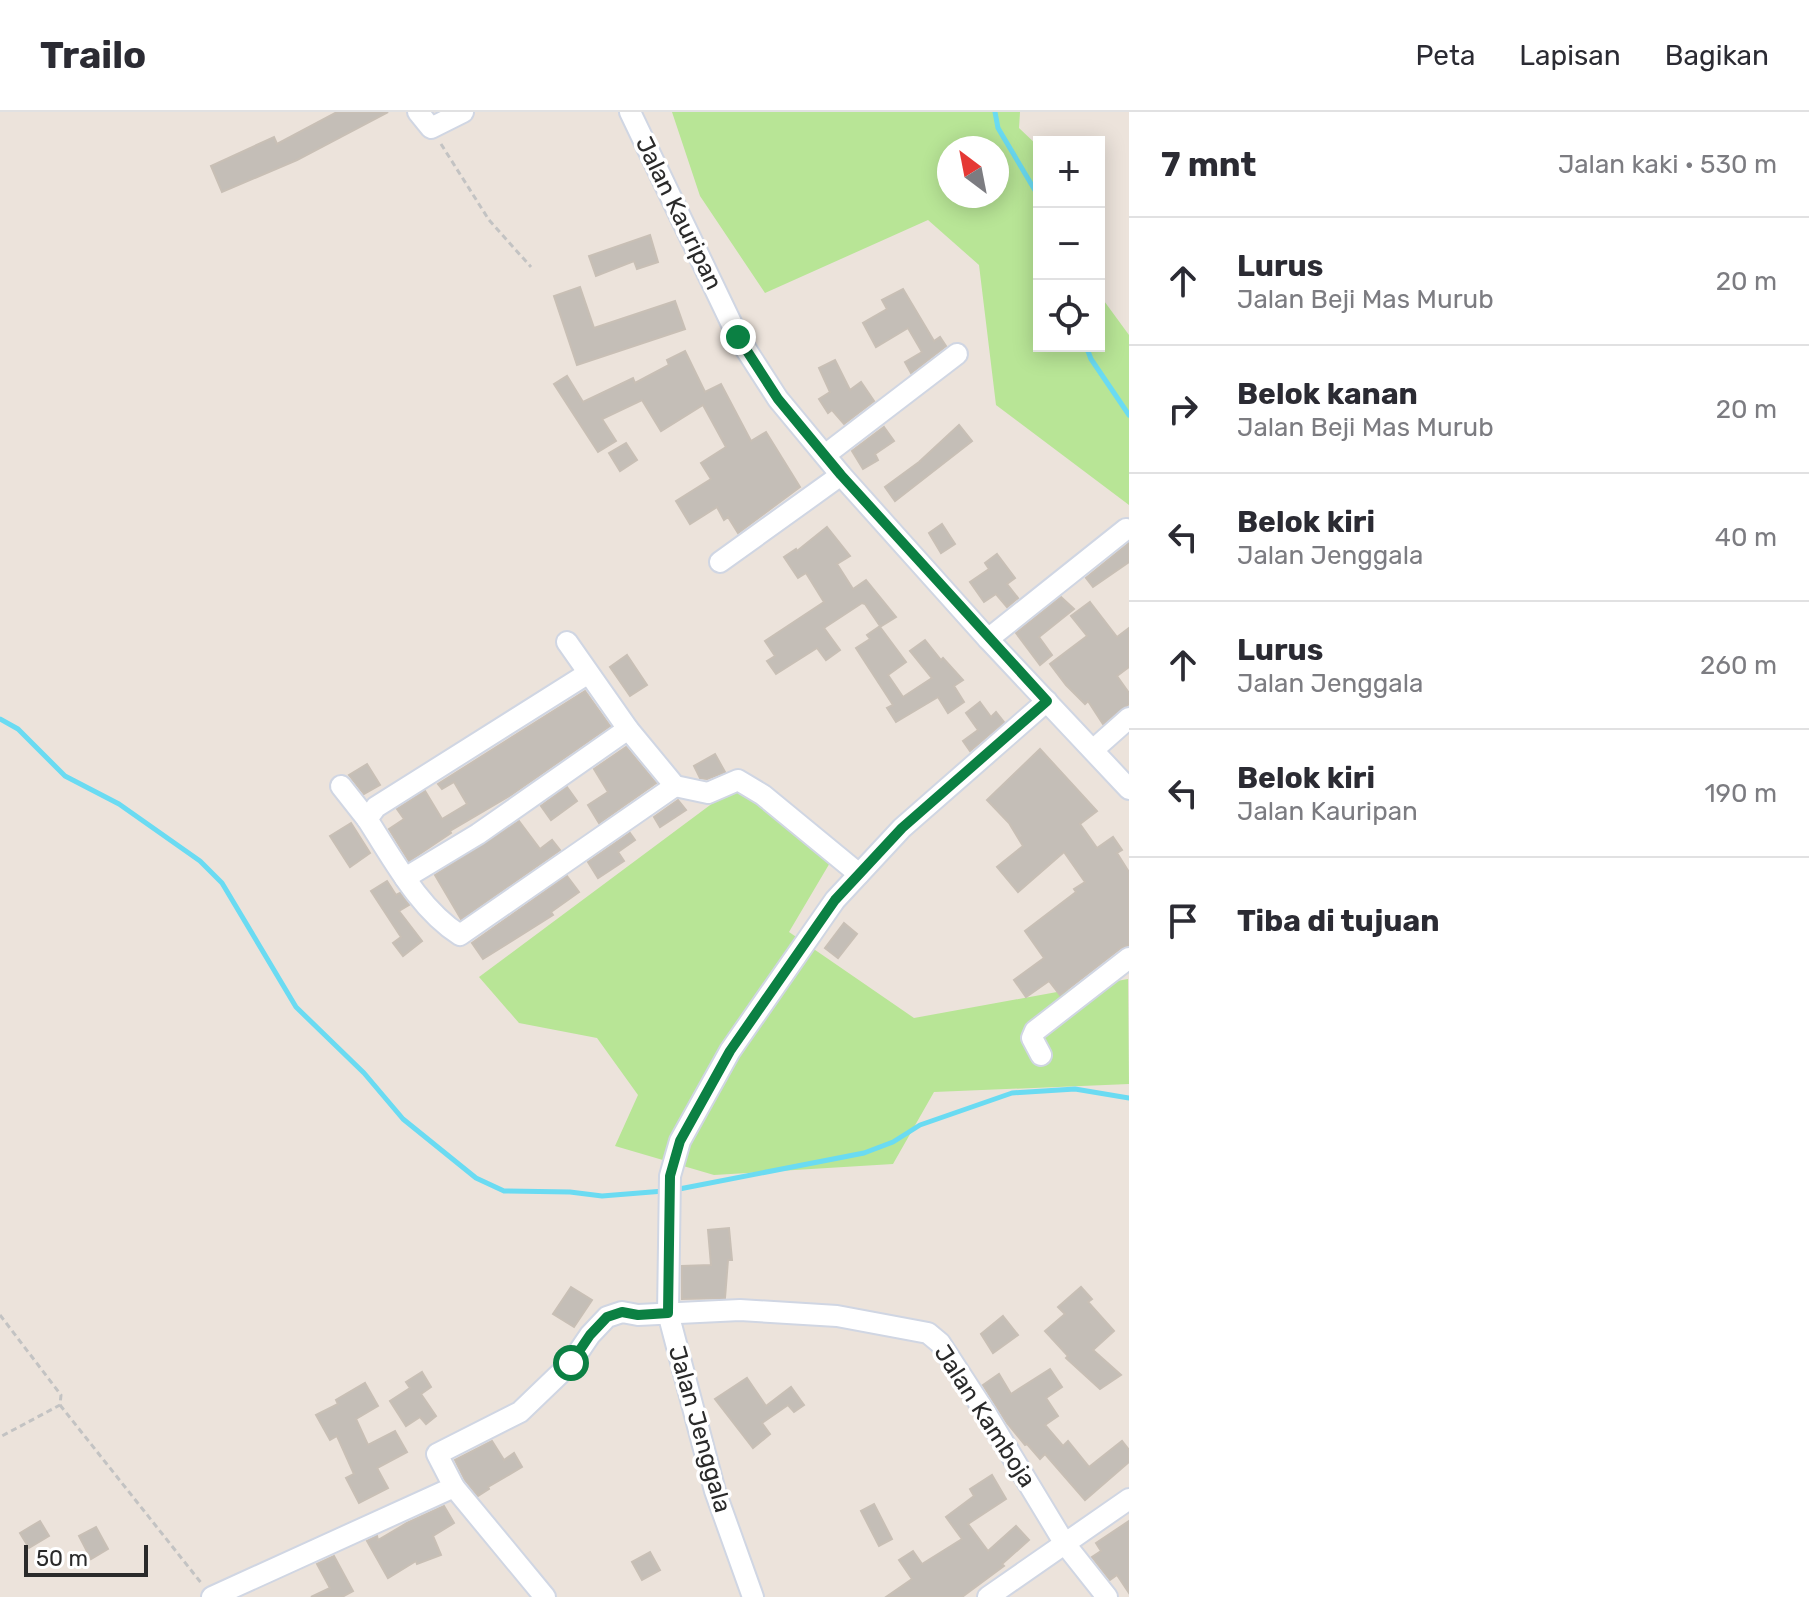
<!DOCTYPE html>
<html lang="id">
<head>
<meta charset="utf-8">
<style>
  :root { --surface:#fff; --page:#f2f2f3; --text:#2b2b33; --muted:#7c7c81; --line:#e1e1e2 }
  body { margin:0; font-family:Rubik,sans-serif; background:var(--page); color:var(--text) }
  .controls { position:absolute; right:24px; top:24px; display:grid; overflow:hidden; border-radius:0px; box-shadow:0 4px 20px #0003 }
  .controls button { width:72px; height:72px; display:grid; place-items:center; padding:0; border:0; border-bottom:2px solid var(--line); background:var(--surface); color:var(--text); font:40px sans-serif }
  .compass { position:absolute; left:937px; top:24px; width:72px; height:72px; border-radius:50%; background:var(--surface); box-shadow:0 4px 20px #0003; rotate:328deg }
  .scale { position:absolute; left:24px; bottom:20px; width:124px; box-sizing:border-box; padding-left:8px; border:4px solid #2a2a2a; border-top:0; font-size:22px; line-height:28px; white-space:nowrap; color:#2a2a2a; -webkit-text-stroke:6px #fff; paint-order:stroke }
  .stop { position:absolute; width:24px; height:24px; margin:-18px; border:6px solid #0b8043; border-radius:50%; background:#fff }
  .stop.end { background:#0b8043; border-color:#fff; box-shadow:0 2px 8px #0008 }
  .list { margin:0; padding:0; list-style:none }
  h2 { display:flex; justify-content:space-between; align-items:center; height:104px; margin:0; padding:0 32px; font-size:34px }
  h2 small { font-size:26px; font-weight:400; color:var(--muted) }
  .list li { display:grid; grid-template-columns:52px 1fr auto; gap:24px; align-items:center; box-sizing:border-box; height:128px; padding:0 32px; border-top:2px solid var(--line) }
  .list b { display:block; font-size:30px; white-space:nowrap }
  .list p { margin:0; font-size:26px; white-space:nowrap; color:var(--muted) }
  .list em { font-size:26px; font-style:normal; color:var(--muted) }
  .icon { flex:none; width:44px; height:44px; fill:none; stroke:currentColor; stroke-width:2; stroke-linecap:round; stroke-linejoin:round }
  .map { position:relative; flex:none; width:1129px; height:1485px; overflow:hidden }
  header { display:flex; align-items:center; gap:48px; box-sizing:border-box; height:112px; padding:0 40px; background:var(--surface); border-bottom:2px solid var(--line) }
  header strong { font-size:38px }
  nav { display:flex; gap:44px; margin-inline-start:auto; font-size:28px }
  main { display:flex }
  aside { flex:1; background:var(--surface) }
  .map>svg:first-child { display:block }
</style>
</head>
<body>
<header>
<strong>Trailo</strong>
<nav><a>Peta</a><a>Lapisan</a><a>Bagikan</a></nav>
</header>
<main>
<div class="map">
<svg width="1129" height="1485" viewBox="0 0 1129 1485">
  <rect width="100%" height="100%" fill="#ece3db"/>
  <g fill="#b8e596" fill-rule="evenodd">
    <path d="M672 0H1020L1019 16 1039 35V234H1099V182L1129 223V393L996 293 979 153 928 108 765 181 700 84ZM997 36V84H949V36Z"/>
    <path d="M737 673 831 749 789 820 914 906 1128 867 1129 972 934 980 893 1052 714 1063 615 1034 638 983 597 926 519 911 479 865Z"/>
  </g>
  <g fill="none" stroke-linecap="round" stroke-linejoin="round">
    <g stroke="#6adbf2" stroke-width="5">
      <path d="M995 0 998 16 1036 80 1039 91"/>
      <path d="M1086 234 1091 247 1129 303"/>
      <path d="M0 607 18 617 65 664 119 692 200 749 222 771 296 895 364 961 403 1007 476 1066 504 1079 570 1080 602 1084 664 1079"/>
      <path d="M674 1078 864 1041 893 1030 920 1013 1012 981 1075 977 1129 986"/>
    </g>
  </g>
  <g fill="#c4beb7" stroke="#c8bfb5" stroke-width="2">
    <path d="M337 0H388L297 48 222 80 211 54 274 25 277 32Z"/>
    <path d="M650 123 658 150 637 157 634 149 596 164 589 144Z"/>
    <path d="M580 175 594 216 675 189 685 217 577 253 554 184Z"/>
    <path d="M903 177 934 229 940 225 946 234 911 261 905 250 922 240 908 216 876 235 863 211 887 197 882 188Z"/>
    <path d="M685 239 705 280 721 272 751 329 766 320 800 375 738 421 728 405 724 408 717 395 690 412 676 389 711 367 701 351 726 335 703 293 661 319 642 288 602 307 616 329 598 340 554 272 567 264 583 290 633 266 635 271 669 253 667 248Z"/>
    <path d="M835 248 850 278 861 270 874 289 844 312 832 298 828 301 819 287 830 280 819 256Z"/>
    <path d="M959 313 972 329 895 389 885 375 919 350Z"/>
    <path d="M884 315 894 329 875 342 878 348 863 357 852 339Z"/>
    <path d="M626 331 637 348 620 359 609 341Z"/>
    <path d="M942 412 955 432 941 441 929 421Z"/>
    <path d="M827 415 850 444 837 452 853 477 866 468 896 505 880 515 906 550 888 563 903 585 932 566 910 539 925 528 941 548 943 546 963 568 954 574 964 590 948 601 938 585 896 610 887 596 893 593 856 536 870 527 867 523 880 514 865 492 862 491 824 516 840 538 826 548 817 536 776 562 767 549 775 544 765 529 824 490 806 461 798 466 784 445 796 437 797 439Z"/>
    <path d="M1129 431V450L1093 475 1086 466Z"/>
    <path d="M997 442 1015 466 1007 472 1018 486 1007 495 996 482 984 490 970 470 989 457 985 451Z"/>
    <path d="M1061 485 1074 497 1039 525 1052 543 1040 553 1016 521Z"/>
    <path d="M1090 490 1117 525 1129 516V555L1117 564 1129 581V592L1103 612 1088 589 1085 592 1066 573 1050 552 1087 524 1071 504Z"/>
    <path d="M627 543 647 573 630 584 610 555Z"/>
    <path d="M585 579 610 614 511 683 450 719 451 721 409 749 389 717 404 707 397 697 425 679 442 707 467 692 454 670 442 677 438 672Z"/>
    <path d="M980 590 991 605 996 600 1004 610 970 639 963 629 978 618 966 601Z"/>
    <path d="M626 635 656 671 599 711 588 693 608 680 594 657Z"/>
    <path d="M1040 637 1097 699 1080 712 1097 736 1113 725 1122 738 1117 741 1129 760V833L1121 836 1060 883 1049 869 1026 885 1014 868 1044 846 1025 819 1076 780 1074 777 1085 770 1064 740 1018 780 997 755 1023 734 1009 711 987 688Z"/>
    <path d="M715 642 725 660 707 667 700 666 694 654Z"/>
    <path d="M367 652 380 673 364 682 349 663Z"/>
    <path d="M567 675 577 689 551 708 541 694Z"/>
    <path d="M678 688 686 698 660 715 654 705Z"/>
    <path d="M519 709 540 737 552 728 560 738 461 807 435 763Z"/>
    <path d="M351 711 370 741 350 755 330 724Z"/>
    <path d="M630 721 635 728 618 740 624 749 598 766 588 750Z"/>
    <path d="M567 764 579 780 551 800 553 803 483 847 472 831Z"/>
    <path d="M387 769 396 783 400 781 409 793 399 799 422 829 403 844 393 831 401 825 371 779Z"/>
    <path d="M844 811 857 822 838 846 825 836Z"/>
    <path d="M729 1116 732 1148H728L725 1186 682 1187V1154L711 1153 708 1118Z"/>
    <path d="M571 1175 592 1188 574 1215 553 1202Z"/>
    <path d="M1081 1175 1092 1187 1088 1190 1114 1219 1093 1238 1121 1263 1100 1277 1066 1246 1068 1244 1045 1219 1065 1202 1058 1195Z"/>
    <path d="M1003 1204 1018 1223 993 1241 981 1222Z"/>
    <path d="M1050 1257 1062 1275 1046 1286 1058 1304 1045 1313 1063 1334 1068 1329 1089 1355 1122 1329 1129 1338V1350L1085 1388 1045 1342 1040 1347 1027 1332 1025 1333 1007 1311 983 1273 999 1262 1011 1282Z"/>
    <path d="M422 1260 431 1275 421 1282 436 1304 426 1312 420 1305 406 1314 390 1289 410 1276 406 1270Z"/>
    <path d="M747 1266 766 1294 791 1275 804 1293 794 1300 788 1293 762 1311 770 1322 753 1336 715 1287Z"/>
    <path d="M365 1271 378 1294 356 1307 368 1333 395 1319 407 1340 377 1356 388 1376 359 1391 346 1366 354 1362 337 1324 330 1328 316 1303 338 1292 336 1288Z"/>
    <path d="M492 1329 504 1348 514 1341 522 1355 488 1375 489 1377 478 1384 465 1368 455 1348Z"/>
    <path d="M992 1363 1006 1387 968 1412 988 1439 1016 1414 1029 1428 1002 1452 1004 1454 962 1485H886L912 1467 899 1448 913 1439 922 1452 962 1427 946 1405 974 1384 970 1377Z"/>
    <path d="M874 1392 892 1427 879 1434 861 1399Z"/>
    <path d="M444 1394 454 1411 433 1424 441 1443 417 1452 416 1449 388 1466 367 1429 377 1424 378 1428 407 1411Z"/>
    <path d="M40 1409 49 1424 29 1436 20 1421Z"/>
    <path d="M1129 1409V1481L1117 1463 1110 1468 1092 1445 1101 1439 1096 1431Z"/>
    <path d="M96 1415 108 1437 91 1447 79 1424Z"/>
    <path d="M650 1440 660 1458 642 1468 632 1450Z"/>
    <path d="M334 1444 353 1479 342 1485H311L330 1476 317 1452Z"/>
  </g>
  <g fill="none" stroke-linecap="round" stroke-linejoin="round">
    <g stroke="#d0d6e3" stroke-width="24">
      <g id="minor">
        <path d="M418 0 431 16 463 0"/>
        <path d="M630 0 738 225 778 287 841 363 988 527 1129 677"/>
        <path d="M825 343 957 242"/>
        <path d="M720 450 841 363"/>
        <path d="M988 527 1126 417"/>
        <path d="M567 530 628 617 675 674 708 681 738 668 763 683 859 762"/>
        <path d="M587 562 376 695 367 707C393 747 419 797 460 823L675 674"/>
        <path d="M1093 638 1129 606"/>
        <path d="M341 674 367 707"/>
        <path d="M405 766 478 722 628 617"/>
        <path d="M1041 943 1032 926 1035 919 1129 846"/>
        <path d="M454 1375 545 1485"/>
        <path d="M212 1485 454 1375 437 1342 520 1300 571 1251 590 1223 607 1205 622 1200 638 1203 740 1198 837 1204 928 1221 940 1231 985 1300 1065 1432 1107 1485"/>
        <path d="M753 1485 715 1379 668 1201 670 1064 680 1029 730 939 835 788 902 716 1047 589"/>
        <path d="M988 1485 1129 1387"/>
      </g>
    </g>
    <g stroke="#c3c3c3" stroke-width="3" stroke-dasharray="6 4" stroke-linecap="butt">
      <path d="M441 32 489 108 531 155"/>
      <path d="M0 1203 61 1283 60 1293 0 1325"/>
      <path d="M60 1293 202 1472"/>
    </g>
    <use href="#minor" stroke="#fff" stroke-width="20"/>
  </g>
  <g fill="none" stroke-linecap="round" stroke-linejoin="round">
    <path stroke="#0b8043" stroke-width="10" d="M571 1251 590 1223 607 1205 622 1200 638 1203 668 1201 670 1064 680 1029 730 939 835 788 902 716 1047 589 841 363 778 287 738 225"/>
  </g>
  <g text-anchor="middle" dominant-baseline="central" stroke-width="7" stroke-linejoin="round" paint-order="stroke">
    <g font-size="24" fill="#2a2a2a" stroke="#fff">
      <text transform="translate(679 101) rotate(64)">Jalan Kauripan</text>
      <text transform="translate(985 1304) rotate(57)">Jalan Kamboja</text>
      <text transform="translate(700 1317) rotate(74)">Jalan Jenggala</text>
    </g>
  </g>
</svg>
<div class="controls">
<button>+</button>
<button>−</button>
<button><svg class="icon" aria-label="locate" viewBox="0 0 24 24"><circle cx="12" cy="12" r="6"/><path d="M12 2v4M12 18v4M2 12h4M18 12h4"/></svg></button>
</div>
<svg class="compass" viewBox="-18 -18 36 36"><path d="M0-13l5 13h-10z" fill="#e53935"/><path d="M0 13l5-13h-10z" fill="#7c7c81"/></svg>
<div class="scale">50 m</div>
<div class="stop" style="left:571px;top:1251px"></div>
<div class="stop end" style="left:738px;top:225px"></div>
</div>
<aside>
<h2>7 mnt<small>Jalan kaki · 530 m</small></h2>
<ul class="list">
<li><svg class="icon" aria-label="ahead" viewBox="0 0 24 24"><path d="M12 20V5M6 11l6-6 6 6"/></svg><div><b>Lurus</b><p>Jalan Beji Mas Murub</p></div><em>20 m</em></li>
<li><svg class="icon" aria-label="right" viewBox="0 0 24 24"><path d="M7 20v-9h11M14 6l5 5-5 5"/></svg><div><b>Belok kanan</b><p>Jalan Beji Mas Murub</p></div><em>20 m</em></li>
<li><svg class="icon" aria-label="left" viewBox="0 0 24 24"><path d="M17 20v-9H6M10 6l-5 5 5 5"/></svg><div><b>Belok kiri</b><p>Jalan Jenggala</p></div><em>40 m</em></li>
<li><svg class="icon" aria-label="ahead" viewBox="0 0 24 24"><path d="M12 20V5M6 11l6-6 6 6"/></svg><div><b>Lurus</b><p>Jalan Jenggala</p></div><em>260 m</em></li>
<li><svg class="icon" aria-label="left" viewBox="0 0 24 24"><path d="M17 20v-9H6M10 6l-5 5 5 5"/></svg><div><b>Belok kiri</b><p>Jalan Kauripan</p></div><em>190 m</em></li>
<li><svg class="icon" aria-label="arrive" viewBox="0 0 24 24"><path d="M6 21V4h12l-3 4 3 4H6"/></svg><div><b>Tiba di tujuan</b></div></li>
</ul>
</aside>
</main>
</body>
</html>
